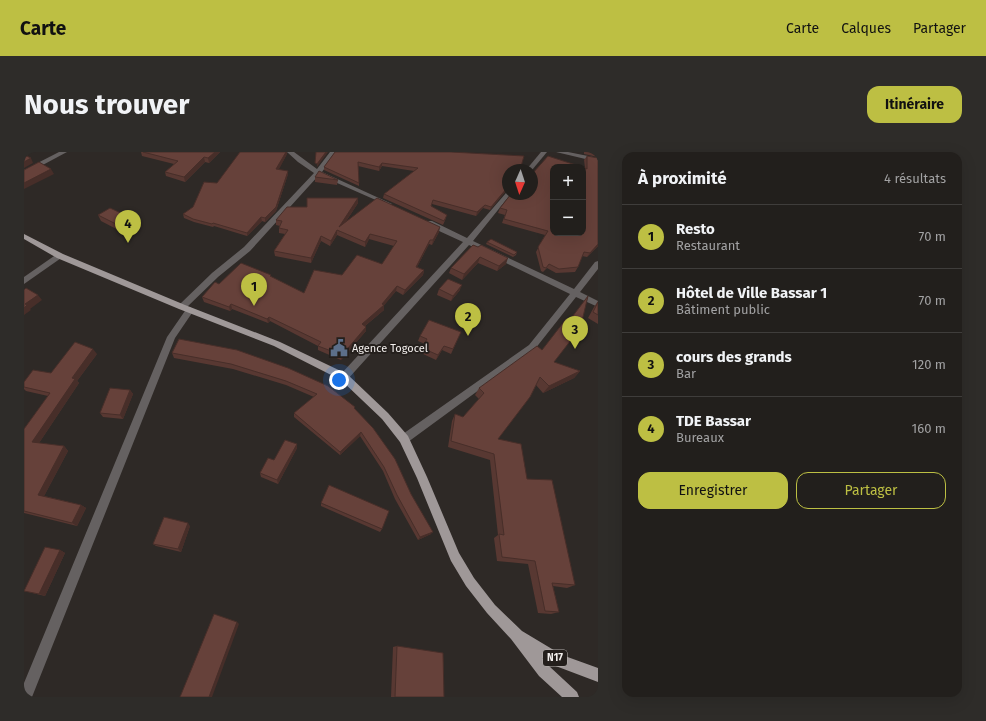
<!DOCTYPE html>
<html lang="fr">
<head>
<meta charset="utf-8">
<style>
  :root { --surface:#221f1c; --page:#2e2c29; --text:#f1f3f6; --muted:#a2a2a3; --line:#3f3d3b; --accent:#bdbf43 }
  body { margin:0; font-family:"Fira Sans",sans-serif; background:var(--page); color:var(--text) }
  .controls { position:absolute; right:12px; top:12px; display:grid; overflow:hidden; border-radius:8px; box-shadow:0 4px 16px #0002 }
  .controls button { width:36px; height:36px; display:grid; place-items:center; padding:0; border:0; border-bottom:1px solid var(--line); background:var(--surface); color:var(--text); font:20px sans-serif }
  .compass { position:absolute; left:478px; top:12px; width:36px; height:36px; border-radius:50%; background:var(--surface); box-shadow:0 4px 16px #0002; rotate:183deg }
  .you { position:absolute; left:315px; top:228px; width:14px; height:14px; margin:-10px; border:3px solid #fff; border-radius:50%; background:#1a73e8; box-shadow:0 0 0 6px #1a73e833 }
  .badge { display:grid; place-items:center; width:26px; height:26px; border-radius:50%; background:var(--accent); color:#111; font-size:13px; font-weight:700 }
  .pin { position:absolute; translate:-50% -33px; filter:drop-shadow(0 1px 2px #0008) }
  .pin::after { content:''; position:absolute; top:21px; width:14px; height:12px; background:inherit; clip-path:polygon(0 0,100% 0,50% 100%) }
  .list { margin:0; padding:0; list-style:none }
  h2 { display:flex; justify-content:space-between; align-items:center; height:52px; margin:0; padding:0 16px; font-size:17px }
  h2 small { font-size:13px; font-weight:400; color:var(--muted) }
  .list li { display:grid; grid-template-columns:26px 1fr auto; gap:12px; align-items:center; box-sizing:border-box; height:64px; padding:0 16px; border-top:1px solid var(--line) }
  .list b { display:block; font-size:15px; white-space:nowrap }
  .list p { margin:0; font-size:13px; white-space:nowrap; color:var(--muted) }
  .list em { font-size:13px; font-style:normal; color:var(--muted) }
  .actions { display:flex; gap:8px; padding:12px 16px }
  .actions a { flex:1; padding:9px 0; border:1px solid var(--accent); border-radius:12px; text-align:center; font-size:14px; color:var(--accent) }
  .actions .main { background:var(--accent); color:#111 }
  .map { position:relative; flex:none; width:574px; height:545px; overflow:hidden; border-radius:12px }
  header { display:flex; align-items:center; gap:24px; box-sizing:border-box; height:56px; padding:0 20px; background:var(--accent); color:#111 }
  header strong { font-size:19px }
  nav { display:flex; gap:22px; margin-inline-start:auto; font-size:14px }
  .intro { display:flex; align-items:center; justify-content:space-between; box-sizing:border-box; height:96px; padding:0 24px }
  h1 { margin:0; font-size:28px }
  .button { padding:10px 18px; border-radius:12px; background:var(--accent); color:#111; font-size:14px; font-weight:700 }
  main { display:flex; gap:24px; padding:0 24px }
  aside { flex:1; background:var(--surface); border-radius:12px; box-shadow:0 4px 16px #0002 }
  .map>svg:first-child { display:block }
</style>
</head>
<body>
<header>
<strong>Carte</strong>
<nav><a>Carte</a><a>Calques</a><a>Partager</a></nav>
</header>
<div class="intro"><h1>Nous trouver</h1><a class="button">Itinéraire</a></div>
<main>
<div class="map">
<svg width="574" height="545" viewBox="0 0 574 545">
  <rect width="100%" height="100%" fill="#2e2926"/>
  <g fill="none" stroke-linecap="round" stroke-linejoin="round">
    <g fill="#656161" fill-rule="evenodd">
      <path d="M35 0H43L0 23V18Z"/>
      <path d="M263 0H270L293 17 306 0H312L298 20 368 52 363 53 295 23 226 99 194 125 161 157H155L154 155 155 153 188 121 220 95 290 21 274 10Z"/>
      <path d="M517 0H523L508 18H502Z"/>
      <path d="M532 0H544L574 6V10Z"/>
      <path d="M484 40V42H487L486 43 449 89 550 137 571 110 574 109V117L556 140 574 149V155L552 145 511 197 384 290 380 291 376 290 375 287 376 284 505 193 546 142 445 93 323 228H317L315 225 317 222 439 90 402 73V69H408L443 86 482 41Z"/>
      <path d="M33 102H36L40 104 0 132V125Z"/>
      <path d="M166 155 170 158 151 186 8 545H0V531L143 185 163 156Z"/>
    </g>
    <path fill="#9f9898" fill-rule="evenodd" d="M0 82 39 102 161 153 256 190 323 222 364 261 384 284 403 325 435 401 450 426 471 453 498 479 538 503 574 516V530L529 513 518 506 525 514 553 540 555 545H538L515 524 487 487 463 461 442 434 427 409 393 326 376 290 358 267 317 228 250 194 155 157 33 106 0 87Z"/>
  </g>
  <g fill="#583832">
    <path d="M117 0H196L185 11 181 10 161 30 142 24 141 20 150 12 118 4Z"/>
    <path d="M311 0H427L481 40 466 58 459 56 452 64 408 52 407 55 422 66 419 73 359 46 360 42 390 19 358 14 355 19 334 14 335 31V34L300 18V15Z"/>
    <path d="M560 0H574V5L560 2Z"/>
    <path d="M263 2 254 18 264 22 252 59 241 70 238 69 223 84 190 74 189 75 170 70 160 66 159 62 169 55 193 31Z"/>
    <path d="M563 4 574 6V94L563 105 558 104 554 115 551 120 532 121 523 116 519 120 517 119 512 100 521 83 478 71 481 63 474 61 476 56 488 45 561 16 560 8Z"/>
    <path d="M291 25 314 28 313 33 291 30Z"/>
    <path d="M334 51 321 71 415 80 408 93 405 92 393 115 400 118 399 123 379 143 372 139 360 153V158L341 174 342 175V179L317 208 294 198V194L246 169 244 171 208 157 206 159 180 150 178 145 195 132 247 125 280 141 318 123 358 112 370 94 345 87 341 95 313 83 306 94 297 89 287 111 251 104 250 99 261 82 255 81V76L256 74 252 73V68L283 55Z"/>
    <path d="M74 63 110 67 112 72 100 81 77 69Z"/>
    <path d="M463 90 493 100 492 103 489 105 462 92Z"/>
    <path d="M449 93 482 112 473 119 454 111 438 128 425 121 427 116Z"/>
    <path d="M415 137 436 138 427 149 413 143Z"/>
    <path d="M574 149V172L564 166 570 155Z"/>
    <path d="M437 180 427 202 418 198 412 208 397 201 398 196 401 192 394 189 396 184Z"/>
    <path d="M155 187 331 255V257L407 382 394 388 371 347 359 319 336 284 316 303 270 265V261L290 245 262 233 209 217 150 206 148 201Z"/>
    <path d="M73 202 53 229 55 231 15 291 40 294 44 299 20 344 57 353 62 356 53 374 0 361V277L24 244 2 239 0 237V230L27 221Z"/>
    <path d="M530 210 556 219 550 226 519 241 512 233 474 287 503 327 551 433 543 436 529 434 535 460 527 462 514 461 504 412 473 409 470 386 474 383 466 308 424 295 428 269 431 262 439 265 455 247 451 243 455 236Z"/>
    <path d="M106 238 109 242 99 267 79 265 76 261Z"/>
    <path d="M273 292V296L254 332 237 325 236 321 250 308Z"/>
    <path d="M297 351 358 377 356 380 297 354Z"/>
    <path d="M166 374 157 400 132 394 129 392Z"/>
    <path d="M36 398 41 401 21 444 0 439Z"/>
    <path d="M373 494 420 545H367L369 495Z"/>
  </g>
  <g fill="#472e29">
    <path d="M191 0H196L185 11 184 6Z"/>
    <path d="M262 0H263V2L253 21 252 17Z"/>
    <path d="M302 0H304L293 15V12Z"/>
    <path d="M2 1 5 6 0 5V2Z"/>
    <path d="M180 5 181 10 161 30 160 25Z"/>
    <path d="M7 6 9 11 0 16V10Z"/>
    <path d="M358 11V14L355 19V15Z"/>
    <path d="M27 17 30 22 0 37V31Z"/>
    <path d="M264 19V22L252 59 241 70V66Z"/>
    <path d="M483 36H484V39L481 40 466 58 467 55Z"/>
    <path d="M334 46V51L315 80V75Z"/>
    <path d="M461 53 459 56 452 64 453 60Z"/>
    <path d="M237 65 238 69 223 84V81Z"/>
    <path d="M110 67 112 72 100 81 98 75Z"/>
    <path d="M416 75 415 80 408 93 409 88Z"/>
    <path d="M313 78V83L306 94 307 89Z"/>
    <path d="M346 82 345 87 341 95V90Z"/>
    <path d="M297 84V89L287 111V106Z"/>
    <path d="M406 88 405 92 391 119 392 115Z"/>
    <path d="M574 92V94L563 105 566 101Z"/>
    <path d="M456 105 454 111 438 128 440 122Z"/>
    <path d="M484 106 482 112 473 119 475 114Z"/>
    <path d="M400 118 399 123 379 143 381 138Z"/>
    <path d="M438 133 436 138 427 149 429 144Z"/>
    <path d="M373 134 372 139 358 156 360 153V158L337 177 338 172 358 152Z"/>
    <path d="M14 143 18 148 6 157 7 158 0 163V156L1 152Z"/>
    <path d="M207 152 208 157 206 159 205 155Z"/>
    <path d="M245 165 246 169 244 171 243 167Z"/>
    <path d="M342 175V179L317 208 318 203Z"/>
    <path d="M420 194 418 198 412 208 414 203Z"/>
    <path d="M69 197 73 202 53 229 55 231 13 294 8 290 48 226Z"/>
    <path d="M556 219 550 226 519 241 525 234Z"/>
    <path d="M106 238 109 242 99 267 96 263Z"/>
    <path d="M337 280 336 284 316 303V300Z"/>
    <path d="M273 292V296L254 332 253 328Z"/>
    <path d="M40 294 44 299 19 346 14 343Z"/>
    <path d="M57 353 62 356 53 374 48 371Z"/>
    <path d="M164 371 166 374 157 400 154 397Z"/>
    <path d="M409 380 407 382 394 388 396 385Z"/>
    <path d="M36 398 41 401 21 444 15 442Z"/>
    <path d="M213 470 215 472 188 545H185Z"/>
  </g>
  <g fill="#66413a" stroke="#472e29">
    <path d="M119 0H191L184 6 180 5 160 25 141 20 154 9Z"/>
    <path d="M216 0H262L252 17 264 19 252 55 241 66 237 65 223 81 189 71 188 72 169 67 159 62 169 55 180 30 193 31Z"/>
    <path d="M292 0H302L293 12 291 11Z"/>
    <path d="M311 0H427L500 4 496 18H484V36H483L467 55 461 53 453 60 409 48 407 54 423 63 420 69 360 42 394 16 358 11 355 15 334 10 335 31 300 15Z"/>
    <path d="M0 3 7 6 0 10Z"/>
    <path d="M524 4 558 15H529V81H559V15L563 17V4L574 6V92L566 101 560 100 554 115 535 117 525 112 522 116 519 115 514 95 524 79 480 67 483 58 476 56 487 42H488V45L490 42H508V22Z"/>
    <path d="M15 10 27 17 0 31V18Z"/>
    <path d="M295 19 314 28 291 25Z"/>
    <path d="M283 46H334L315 75 353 46 416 75 409 88H406L392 115 400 118 381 138 373 134 358 152 360 153 338 172 342 175 318 203 294 194 297 190 245 165 243 167 207 152 205 155 178 145 191 130 195 132 217 111 247 123 246 124 280 141 290 118 318 123 333 103 358 112 373 89 346 82 341 90 313 78 307 89 297 84 287 106 250 99 264 78 255 76 258 69 252 68 263 55H283Z"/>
    <path d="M86 56 110 67 98 75 74 63Z"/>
    <path d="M467 87 493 100 490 103 463 90Z"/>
    <path d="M449 93 454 95 457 93 484 106 475 114 456 105 440 122 427 116Z"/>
    <path d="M424 127 438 133 429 144 415 137Z"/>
    <path d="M2 136 14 143 1 152 3 153 0 156V138Z"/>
    <path d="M564 144 558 169 561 170 530 210 556 219 525 234 516 225 506 245 474 287 497 292 503 327 528 328 551 433 528 431 535 460 521 459 511 409 478 405 475 382 480 383 470 302 427 289 431 262 439 265 460 241 455 236 513 194 518 198 542 167 545 169Z"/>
    <path d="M574 150V163L569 160Z"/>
    <path d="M405 168 437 180 429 197 420 194 414 203 398 196 403 187 396 184Z"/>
    <path d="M155 187 213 198 264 216 304 234 331 255 330 256 349 276 371 307 387 342 409 380 396 385 373 343 360 315 337 280 316 300 270 261 293 242 262 229 207 212 148 201Z"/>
    <path d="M51 190 69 197 48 226 51 227 8 290 40 294 14 343 57 353 48 371 0 359V277L26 241 0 235V230L9 218 27 221Z"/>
    <path d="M86 236 106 238 96 263 76 261Z"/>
    <path d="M261 288 273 292 253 328 236 321 244 306 250 308Z"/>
    <path d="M305 333 365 359 358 377 297 351Z"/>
    <path d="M140 365 164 371 154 397 129 392Z"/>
    <path d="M21 395 36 398 15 442 0 439Z"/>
    <path d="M190 462 213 470 185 545H156Z"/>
    <path d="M373 494 419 501 420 545H371Z"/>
  </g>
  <defs>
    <g id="civic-bare" transform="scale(1.38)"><path d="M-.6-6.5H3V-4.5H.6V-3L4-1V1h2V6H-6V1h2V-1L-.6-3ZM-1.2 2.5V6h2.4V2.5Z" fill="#5c6f8a" stroke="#241f1c" stroke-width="2.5" paint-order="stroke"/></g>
  </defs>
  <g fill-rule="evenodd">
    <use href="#civic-bare" x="315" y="196"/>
  </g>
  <g text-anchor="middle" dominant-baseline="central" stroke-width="4" stroke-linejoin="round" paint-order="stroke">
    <rect fill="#241f1c" stroke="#b5b1ae" stroke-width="1" x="519" y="498" width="24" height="16" rx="3"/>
    <g font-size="10" font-weight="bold" fill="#f3efed">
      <text x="531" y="506">N17</text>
    </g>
    <g font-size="11" fill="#f3efed" stroke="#241f1c" text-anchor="start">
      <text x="328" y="196">Agence Togocel</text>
    </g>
  </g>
</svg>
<div class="controls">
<button>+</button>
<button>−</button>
</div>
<svg class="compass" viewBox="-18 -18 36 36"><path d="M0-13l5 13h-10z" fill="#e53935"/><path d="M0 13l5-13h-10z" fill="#a2a2a3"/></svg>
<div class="you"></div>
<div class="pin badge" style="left:230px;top:154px">1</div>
<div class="pin badge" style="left:444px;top:184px">2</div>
<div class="pin badge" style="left:551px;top:197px">3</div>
<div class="pin badge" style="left:104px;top:91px">4</div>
</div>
<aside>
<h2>À proximité<small>4 résultats</small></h2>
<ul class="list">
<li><span class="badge">1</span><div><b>Resto</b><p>Restaurant</p></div><em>70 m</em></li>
<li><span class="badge">2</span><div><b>Hôtel de Ville Bassar 1</b><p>Bâtiment public</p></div><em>70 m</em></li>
<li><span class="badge">3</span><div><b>cours des grands</b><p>Bar</p></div><em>120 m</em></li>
<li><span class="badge">4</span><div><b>TDE Bassar</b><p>Bureaux</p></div><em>160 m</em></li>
</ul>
<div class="actions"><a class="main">Enregistrer</a><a>Partager</a></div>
</aside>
</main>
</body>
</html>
